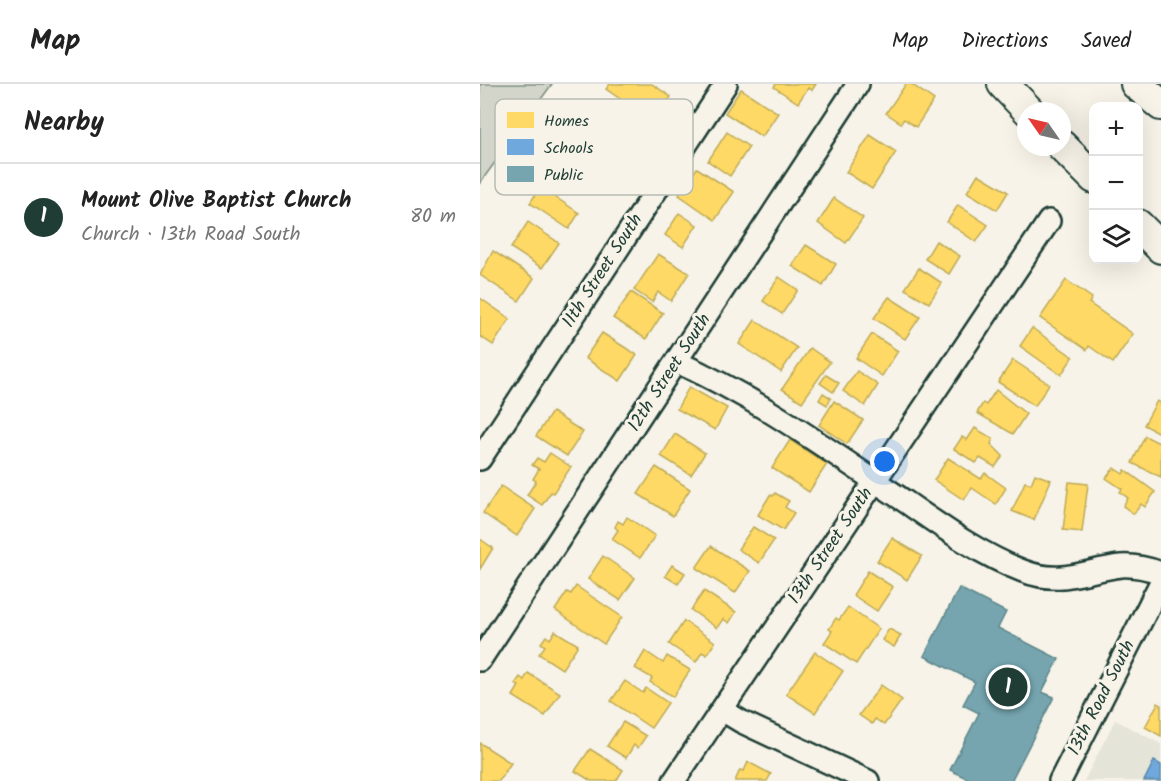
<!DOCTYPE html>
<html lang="en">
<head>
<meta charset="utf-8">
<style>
  :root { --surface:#fff; --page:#f6f6f6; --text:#222; --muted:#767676; --line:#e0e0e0; --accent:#1f3d34 }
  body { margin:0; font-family:Kalam,sans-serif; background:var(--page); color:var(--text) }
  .controls { position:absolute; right:18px; top:18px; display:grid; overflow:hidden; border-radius:12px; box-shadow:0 6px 24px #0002 }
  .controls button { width:54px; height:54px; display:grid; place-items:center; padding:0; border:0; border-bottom:2px solid var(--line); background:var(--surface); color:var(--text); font:30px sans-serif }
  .compass { position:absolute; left:537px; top:18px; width:54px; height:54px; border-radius:50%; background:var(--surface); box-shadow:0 6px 24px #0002; rotate:304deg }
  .you { position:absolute; left:405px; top:378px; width:21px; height:21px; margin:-15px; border:4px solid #fff; border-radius:50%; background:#1a73e8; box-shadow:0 0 0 9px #1a73e833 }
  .badge { display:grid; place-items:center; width:39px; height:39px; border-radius:50%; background:var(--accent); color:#fff; font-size:20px; font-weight:700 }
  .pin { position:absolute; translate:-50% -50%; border:3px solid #fff; box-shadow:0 2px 6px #0006 }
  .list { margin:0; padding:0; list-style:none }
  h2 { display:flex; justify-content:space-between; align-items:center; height:78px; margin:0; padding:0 24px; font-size:26px }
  h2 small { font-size:20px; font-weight:400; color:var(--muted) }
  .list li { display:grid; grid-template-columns:39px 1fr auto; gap:18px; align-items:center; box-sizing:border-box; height:108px; padding:0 24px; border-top:2px solid var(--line) }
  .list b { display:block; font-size:22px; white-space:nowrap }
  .list p { margin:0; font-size:20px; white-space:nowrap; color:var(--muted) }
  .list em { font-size:20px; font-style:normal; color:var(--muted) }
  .icon { flex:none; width:33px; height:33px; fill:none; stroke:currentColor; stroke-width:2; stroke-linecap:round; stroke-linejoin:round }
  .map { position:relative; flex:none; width:681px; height:697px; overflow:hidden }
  header { display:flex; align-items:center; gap:36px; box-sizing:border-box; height:84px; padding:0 30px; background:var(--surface); border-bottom:2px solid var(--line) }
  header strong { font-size:28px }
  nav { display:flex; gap:33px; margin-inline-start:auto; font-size:21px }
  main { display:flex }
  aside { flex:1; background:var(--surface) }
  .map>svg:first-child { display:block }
</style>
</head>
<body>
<header>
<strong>Map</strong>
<nav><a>Map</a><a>Directions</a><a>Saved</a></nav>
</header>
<main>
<aside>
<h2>Nearby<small></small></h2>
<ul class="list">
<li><span class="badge">1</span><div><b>Mount Olive Baptist Church</b><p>Church · 13th Road South</p></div><em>80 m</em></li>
</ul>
</aside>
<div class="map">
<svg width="681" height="697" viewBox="0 0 681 697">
  <rect width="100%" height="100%" fill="#f7f3e8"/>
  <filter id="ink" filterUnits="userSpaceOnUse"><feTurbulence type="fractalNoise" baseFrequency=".0167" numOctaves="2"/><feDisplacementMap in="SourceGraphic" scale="12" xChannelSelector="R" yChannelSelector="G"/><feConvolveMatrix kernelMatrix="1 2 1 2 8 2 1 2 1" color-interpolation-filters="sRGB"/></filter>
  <g filter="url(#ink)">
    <path fill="#e5e4d9" d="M635 636 681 660V697H604Z"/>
    <path fill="#d3d5ca" stroke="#79897f" stroke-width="1.5" d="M0 0H72L0 99Z"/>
    <g fill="#ffd966" stroke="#bcaa57" stroke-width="1.5">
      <path d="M130 0H172L191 13 173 38 126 5Z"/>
      <path d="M296 0H336L332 6 328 4 318 19 294 3Z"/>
      <path d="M426 0H431L454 16 436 43 424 35 421 39 406 29Z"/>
      <path d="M261 5 298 29 282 53 245 29Z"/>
      <path d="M247 48 269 63 250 92 228 77Z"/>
      <path d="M390 51 416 68 392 105 366 88Z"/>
      <path d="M217 84 254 108 235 136 199 111Z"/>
      <path d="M498 90 528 108 517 126 487 108Z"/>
      <path d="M60 103 99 129 89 145 50 119Z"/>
      <path d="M354 114 383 134 366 159 338 139Z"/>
      <path d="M478 121 508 141 496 158 467 138Z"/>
      <path d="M199 129 217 141 203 163 185 151Z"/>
      <path d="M48 138 79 159 62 184 31 164Z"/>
      <path d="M456 157 480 172 469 190 445 175Z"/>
      <path d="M326 161 356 180 343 202 312 182Z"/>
      <path d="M13 167 54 194 39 217 0 191Z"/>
      <path d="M178 170 209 189 191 217 178 208 172 218 154 206Z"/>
      <path d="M439 184 462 199 449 219 425 205Z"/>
      <path d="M299 193 318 206 302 230 283 217Z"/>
      <path d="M586 196 612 214 609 219 653 250 633 279 609 262 607 266 560 234Z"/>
      <path d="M151 208 183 229 166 255 133 234Z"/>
      <path d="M409 213 440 233 425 255 394 234Z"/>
      <path d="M0 214 30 235 13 261 0 252Z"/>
      <path d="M275 236 317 264 301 288 259 260Z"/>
      <path d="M552 244 593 273 581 291 540 262Z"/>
      <path d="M122 249 157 271 140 297 105 274Z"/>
      <path d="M392 250 418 267 402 292 376 274Z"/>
      <path d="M330 264 350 278 322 318 302 305Z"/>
      <path d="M533 276 569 300 555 322 518 298Z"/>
      <path d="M377 287 398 301 385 322 363 307Z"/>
      <path d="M346 291 359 299 353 308 340 299Z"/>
      <path d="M209 303 247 324 235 346 197 325Z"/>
      <path d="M516 306 546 330 533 350 497 329 503 319 506 321Z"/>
      <path d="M343 309 351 314 347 321 339 316Z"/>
      <path d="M354 317 383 336 367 360 339 341Z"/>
      <path d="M677 317 681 319V350L664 341Z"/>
      <path d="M72 328 103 348 87 372 56 352Z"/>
      <path d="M495 344 513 355 511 360 523 372 515 383 500 374 496 379 474 365 482 353 487 356Z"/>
      <path d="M195 350 225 369 211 391 181 372Z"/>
      <path d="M665 352 681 360V393L652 379Z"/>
      <path d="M310 356 347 380 329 408 292 384Z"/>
      <path d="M70 369 91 383 73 409 71 408 62 421 47 411 56 397 53 395 59 385 52 381 57 374 64 378Z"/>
      <path d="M468 374 501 395 505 389 526 404 516 420 492 404 484 416 454 396Z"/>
      <path d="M176 383 210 405 193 432 158 410Z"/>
      <path d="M634 384 643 390 645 386 675 408 665 423 661 420 654 430 643 422 648 414 640 408 642 405 626 394Z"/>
      <path d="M555 390 571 396 554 436 532 427 545 398 551 400Z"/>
      <path d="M589 398 608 400 602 448 583 446Z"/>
      <path d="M21 402 55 425 37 452 3 429Z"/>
      <path d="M295 409 309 417 305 423 314 429 303 446 278 431 290 411 293 412Z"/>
      <path d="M147 433 175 452 160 474 132 455 138 446 135 443 138 437 143 440Z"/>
      <path d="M273 443 294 456 279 479 258 465Z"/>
      <path d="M412 454 442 472 427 496 397 477Z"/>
      <path d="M0 455 13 464 0 485Z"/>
      <path d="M231 462 270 487 255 509 216 484Z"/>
      <path d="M123 472 155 494 140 516 108 495Z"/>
      <path d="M192 481 205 489 198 500 185 492Z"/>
      <path d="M388 487 413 503 397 527 373 511Z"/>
      <path d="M96 502 142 533 124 560 75 526 87 508 91 510Z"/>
      <path d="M224 507 256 528 249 539 243 535 237 544 211 526Z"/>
      <path d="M368 523 399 545 376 580 344 559 352 547 349 545 356 534 359 536Z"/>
      <path d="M204 537 235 558 227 571 222 568 216 578 189 560Z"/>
      <path d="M409 545 421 551 414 563 402 556Z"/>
      <path d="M75 547 98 561 82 585 59 570 65 562 61 559 66 552 70 555Z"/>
      <path d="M165 567 183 579 187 572 210 586 193 613 170 598 172 594 155 584Z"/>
      <path d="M335 568 363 587 335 629 306 610Z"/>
      <path d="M48 589 80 609 65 632 33 612 39 602 35 600 40 593 44 596Z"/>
      <path d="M145 597 163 609 166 604 188 619 171 644 131 617Z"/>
      <path d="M401 601 422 616 404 641 395 635 392 640 379 631Z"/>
      <path d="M678 619 681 621V652L665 643Z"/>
      <path d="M143 638 166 652 158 664 154 661 146 674 127 662Z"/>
      <path d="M0 659 31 679 19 697H0Z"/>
      <path d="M110 665 143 686 136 697H111L95 687Z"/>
      <path d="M268 678 291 690 287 697H255L260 686 264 687Z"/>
    </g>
    <path fill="#6fa8dc" stroke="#5788aa" stroke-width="1.5" d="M674 677 681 681V697H664Z"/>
    <path fill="#76a5af" stroke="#5c868a" stroke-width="1.5" d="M479 504 526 528 518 544 579 575 562 608 574 613 531 697H492L470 686 499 629 483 621 495 598 444 572Z"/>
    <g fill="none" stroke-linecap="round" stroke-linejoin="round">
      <g stroke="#1f3d34" stroke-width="26">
        <g id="minor">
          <path d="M197 278C280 315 351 368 426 418 462 443 501 471 543 487 582 502 605 486 641 482 655 481 667 484 681 489"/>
          <path d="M0 375 246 0"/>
          <path d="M0 576 378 0"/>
          <path d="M242 626 262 638 388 697"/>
          <path d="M194 697 569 137"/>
          <path d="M580 697 681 498"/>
        </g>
      </g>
      <g stroke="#1f3d34" stroke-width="34">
        <g id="highway">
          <path d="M523 0 549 27"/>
          <path d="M656 0 681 21"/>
          <path d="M582 62 614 94"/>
          <path d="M658 141 681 164"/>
        </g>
      </g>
      <use href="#minor" stroke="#f7f3e8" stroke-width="21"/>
      <use href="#highway" stroke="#f7f3e8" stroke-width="30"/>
    </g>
  </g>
  <g text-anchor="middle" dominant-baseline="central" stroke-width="6" stroke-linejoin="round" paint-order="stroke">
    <g font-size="18" fill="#1f3d34" stroke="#f7f3e8">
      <text transform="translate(123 187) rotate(-57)">11th Street South</text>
      <text transform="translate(190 289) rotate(-57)">12th Street South</text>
      <text transform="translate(351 462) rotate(-56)">13th Street South</text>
      <text transform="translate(622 614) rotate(-63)">13th Road South</text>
    </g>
  </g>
  <rect x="15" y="15" width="198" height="96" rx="9" fill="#f7f3e8" stroke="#b6bcb2" stroke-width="1.5"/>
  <rect x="27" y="28" width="27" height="16" fill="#ffd966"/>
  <rect x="27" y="55" width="27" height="16" fill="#6fa8dc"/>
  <rect x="27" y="82" width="27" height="16" fill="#76a5af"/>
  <g font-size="16" fill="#1f3d34">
    <text x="64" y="42">Homes</text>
    <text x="64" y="69">Schools</text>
    <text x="64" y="96">Public</text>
  </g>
</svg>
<div class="controls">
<button>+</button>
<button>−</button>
<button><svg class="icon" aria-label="layers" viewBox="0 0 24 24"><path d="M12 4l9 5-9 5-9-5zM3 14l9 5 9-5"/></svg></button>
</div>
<svg class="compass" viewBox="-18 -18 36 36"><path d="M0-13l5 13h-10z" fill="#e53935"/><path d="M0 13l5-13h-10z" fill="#767676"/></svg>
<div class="you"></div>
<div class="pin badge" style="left:528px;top:603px">1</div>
</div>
</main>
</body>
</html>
